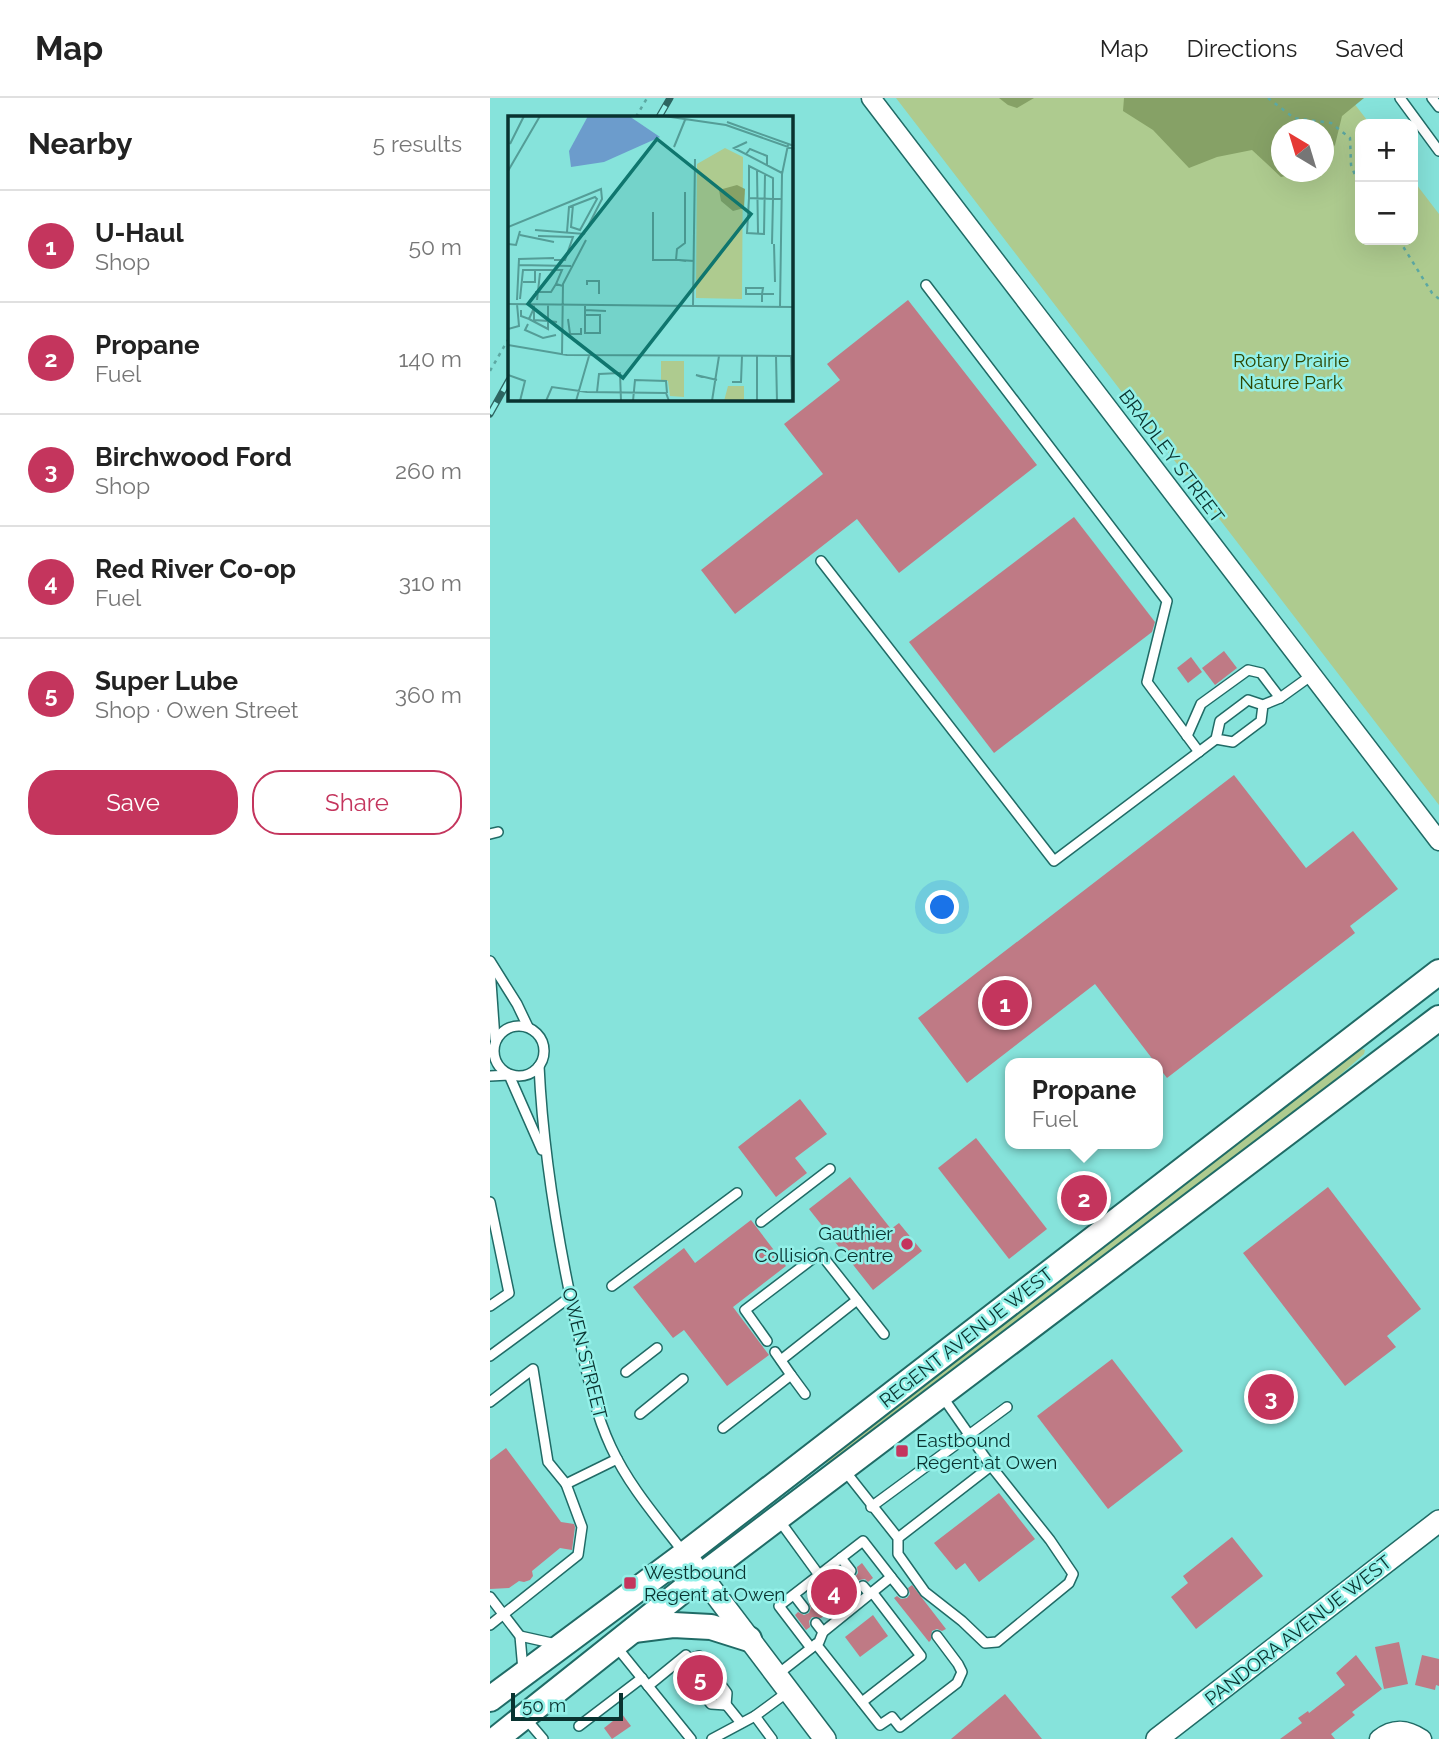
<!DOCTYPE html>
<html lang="en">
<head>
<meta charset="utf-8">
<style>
  :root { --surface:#fff; --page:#f2f2f2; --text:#222; --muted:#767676; --line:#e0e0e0; --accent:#c4355d }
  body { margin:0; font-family:Raleway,sans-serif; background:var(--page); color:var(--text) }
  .controls { position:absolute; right:21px; top:21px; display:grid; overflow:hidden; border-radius:14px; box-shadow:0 7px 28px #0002 }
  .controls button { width:63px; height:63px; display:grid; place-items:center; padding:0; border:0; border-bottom:2px solid var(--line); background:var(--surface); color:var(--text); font:35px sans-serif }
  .compass { position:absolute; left:781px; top:21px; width:63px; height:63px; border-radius:50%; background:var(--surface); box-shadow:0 7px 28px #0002; rotate:322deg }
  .scale { position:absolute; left:21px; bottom:18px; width:112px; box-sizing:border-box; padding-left:7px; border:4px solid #093330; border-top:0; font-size:19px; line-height:24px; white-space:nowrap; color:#093330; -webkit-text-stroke:5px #93f0e8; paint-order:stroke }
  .you { position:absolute; left:453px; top:810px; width:24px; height:24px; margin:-18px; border:5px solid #fff; border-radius:50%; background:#1a73e8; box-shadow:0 0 0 10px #1a73e833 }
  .badge { display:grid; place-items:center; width:46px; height:46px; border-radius:50%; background:var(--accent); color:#fff; font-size:23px; font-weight:700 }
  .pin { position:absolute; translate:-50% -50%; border:4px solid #fff; box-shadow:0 2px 7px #0006 }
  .popup { position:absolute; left:515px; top:960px; width:158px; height:91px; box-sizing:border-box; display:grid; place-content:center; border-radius:14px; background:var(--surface); filter:drop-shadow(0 2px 5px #0005); font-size:23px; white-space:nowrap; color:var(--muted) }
  .popup b { font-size:26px; color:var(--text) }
  .popup::after { content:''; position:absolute; left:50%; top:100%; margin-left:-14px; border:14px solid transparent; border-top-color:var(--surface) }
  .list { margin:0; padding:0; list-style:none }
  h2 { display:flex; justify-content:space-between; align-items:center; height:91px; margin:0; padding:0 28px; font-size:30px }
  h2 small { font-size:23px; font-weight:400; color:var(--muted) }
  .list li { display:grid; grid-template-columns:46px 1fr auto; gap:21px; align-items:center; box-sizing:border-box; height:112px; padding:0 28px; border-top:2px solid var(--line) }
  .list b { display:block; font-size:26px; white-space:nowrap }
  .list p { margin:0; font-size:23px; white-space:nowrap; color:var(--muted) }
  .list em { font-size:23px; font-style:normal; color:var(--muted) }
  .actions { display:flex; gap:14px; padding:21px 28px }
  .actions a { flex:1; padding:16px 0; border:2px solid var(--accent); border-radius:28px; text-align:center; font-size:24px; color:var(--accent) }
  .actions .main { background:var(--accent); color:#fff }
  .map { position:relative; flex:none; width:949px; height:1641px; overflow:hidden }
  header { display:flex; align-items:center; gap:42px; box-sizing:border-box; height:98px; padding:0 35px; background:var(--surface); border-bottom:2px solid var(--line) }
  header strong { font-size:33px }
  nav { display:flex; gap:38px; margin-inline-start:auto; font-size:24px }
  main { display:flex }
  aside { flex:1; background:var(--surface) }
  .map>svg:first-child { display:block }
</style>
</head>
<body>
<header>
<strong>Map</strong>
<nav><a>Map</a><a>Directions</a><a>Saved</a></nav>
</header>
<main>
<aside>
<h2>Nearby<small>5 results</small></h2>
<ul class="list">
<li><span class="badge">1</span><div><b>U-Haul</b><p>Shop</p></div><em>50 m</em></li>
<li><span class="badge">2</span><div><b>Propane</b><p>Fuel</p></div><em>140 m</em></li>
<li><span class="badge">3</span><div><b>Birchwood Ford</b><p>Shop</p></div><em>260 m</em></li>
<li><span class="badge">4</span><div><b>Red River Co-op</b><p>Fuel</p></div><em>310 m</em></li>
<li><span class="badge">5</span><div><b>Super Lube</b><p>Shop · Owen Street</p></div><em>360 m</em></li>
</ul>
<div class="actions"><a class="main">Save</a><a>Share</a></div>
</aside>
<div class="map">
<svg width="949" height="1641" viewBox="0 0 949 1641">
  <rect width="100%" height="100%" fill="#86e3db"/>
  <g fill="#aecb8f" fill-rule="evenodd">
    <path d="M406 0H860L880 26H870V142H923V82L949 116V707ZM792 32H834V74H792Z"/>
    <path d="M870 950 875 952 874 956 833 992 340 1370 336 1365 365 1338Z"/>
  </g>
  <g fill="#86a166">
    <path d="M509 0H544L527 10 518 7Z"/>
    <path d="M634 0H874L852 18 845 47 834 60V32H792V74H813L791 79 762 52 727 59 699 70 663 32 633 13Z"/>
  </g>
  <g fill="#bf7a85">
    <path d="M418 202 547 367 409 475 367 421 245 516 211 472 333 376 294 326 350 282 337 266Z"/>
    <path d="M584 419 665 524 662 534 504 655 419 544Z"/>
    <path d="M734 553 747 570 725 587 712 570Z"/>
    <path d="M701 559 712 574 698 585 687 570Z"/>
    <path d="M744 677 816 770 863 733 908 791 860 828 865 835 677 980 605 886 477 985 428 920Z"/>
    <path d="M310 1001 337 1036 305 1060 317 1075 286 1099 248 1049Z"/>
    <path d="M486 1040 557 1131 519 1161 448 1070Z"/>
    <path d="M360 1079 401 1131 409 1125 432 1153 383 1192 319 1111Z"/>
    <path d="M838 1089 931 1211 897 1238 906 1249 855 1288 753 1155Z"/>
    <path d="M261 1122 296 1168 243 1209 279 1257 237 1288 194 1232 183 1240 143 1189 194 1150 205 1165Z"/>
    <path d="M622 1261 693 1353 618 1411 547 1318Z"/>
    <path d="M16 1350 71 1424 84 1426 85 1429 82 1452 70 1450 42 1473 43 1478 40 1482 34 1484 29 1483 19 1490 0 1491V1362Z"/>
    <path d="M509 1395 545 1441 489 1484 475 1465 466 1472 444 1445Z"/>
    <path d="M742 1439 773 1478 706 1531 681 1499 698 1485 693 1478Z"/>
    <path d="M372 1465 383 1480 378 1484 375 1481 369 1482 366 1486 367 1492 356 1501 352 1498 346 1499 343 1503 345 1510 331 1520 322 1519 319 1523 320 1529 316 1532 305 1517 308 1514 314 1517 319 1515 321 1510 319 1505 333 1495 339 1498 344 1496 346 1491 344 1486 356 1477 365 1479 368 1475 367 1469Z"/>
    <path d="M422 1487 456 1531 452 1533 447 1531 442 1533 441 1542 439 1544 404 1500 407 1498 411 1501 417 1500 420 1496 418 1490Z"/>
    <path d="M383 1517 398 1538 370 1559 355 1539Z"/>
    <path d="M909 1544 918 1586 894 1591 885 1549Z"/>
    <path d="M219 1556 236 1578 228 1577 218 1583 215 1589 208 1591 207 1600 201 1604 185 1582 190 1578 196 1581 200 1579 203 1568 217 1565Z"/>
    <path d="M866 1557 892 1591 862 1614 865 1617 841 1636 845 1641H790L812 1625 808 1620 818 1613 819 1615 855 1587 846 1575Z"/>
    <path d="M932 1557 949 1561V1588L946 1587 945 1592 925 1587Z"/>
    <path d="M515 1596 552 1641H461Z"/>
    <path d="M132 1616 141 1628 122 1641 114 1630Z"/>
  </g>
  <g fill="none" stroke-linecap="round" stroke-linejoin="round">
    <g stroke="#206b66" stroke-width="12">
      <g id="service">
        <path d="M910 0 949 53"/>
        <path d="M942 0 949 9"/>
        <path d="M436 187 677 503 657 584 709 654"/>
        <path d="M331 463 564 763 726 641"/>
        <path d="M773 607 771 623 743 644 726 641 730 623 758 602 773 607 790 600 822 577"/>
        <path d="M697 638 711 606 758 572 771 575 790 600"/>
        <path d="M0 736 8 734"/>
        <path d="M0 863 27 906 38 929"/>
        <path d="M0 870 5 941"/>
        <circle cx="29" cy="953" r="25"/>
        <path d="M49 968C53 1053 67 1138 85 1221 95 1265 102 1308 121 1349 139 1388 168 1421 194 1455"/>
        <path d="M0 978 19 977 52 1052"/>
        <path d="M0 1104 19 1195 0 1208"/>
        <path d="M271 1124 340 1071"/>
        <path d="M122 1188 247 1095"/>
        <path d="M277 1243 255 1212 330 1155 394 1236"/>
        <path d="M285 1254 301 1277"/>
        <path d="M0 1258 80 1199"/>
        <path d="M291 1262 367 1202"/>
        <path d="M136 1274 167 1250"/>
        <path d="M452 1298 501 1368"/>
        <path d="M0 1304 43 1271 58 1364 76 1386 127 1361"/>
        <path d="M150 1316 193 1281"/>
        <path d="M233 1330 301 1277 315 1296"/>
        <path d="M355 1373 408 1440 501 1368 560 1442 583 1476 579 1485 507 1544 495 1545 472 1523 435 1494 408 1456V1440"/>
        <path d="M381 1409 517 1309"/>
        <path d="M289 1422 329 1477 289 1508 321 1550"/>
        <path d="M351 1460 361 1473"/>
        <path d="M373 1488 380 1496"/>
        <path d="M339 1491 329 1477 373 1443 401 1479"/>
        <path d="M304 1497 314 1510"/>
        <path d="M0 1499 30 1538 33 1572"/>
        <path d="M350 1505 357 1514"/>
        <path d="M326 1525 333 1534"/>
        <path d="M0 1527 88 1457 92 1429 76 1386"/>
        <path d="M30 1538 66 1546"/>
        <path d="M326 1546 390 1627 402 1619 410 1629 467 1585 472 1574 468 1566 447 1538"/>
        <path d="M125 1547 201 1641"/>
        <path d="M196 1574 194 1571 199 1561"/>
        <path d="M288 1576 329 1544 333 1534 401 1479 413 1494"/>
        <path d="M229 1584 237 1595 236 1607"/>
        <path d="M158 1588 196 1557 199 1561 209 1558 212 1561"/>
        <path d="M222 1589 251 1625"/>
        <path d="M213 1596 221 1606 236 1607"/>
        <path d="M372 1604 431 1558 382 1494"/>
        <path d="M36 1621 53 1641"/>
        <path d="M89 1628 152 1580"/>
        <path d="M222 1641 265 1618"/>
        <path d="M282 1641 265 1618 299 1593"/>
      </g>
    </g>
    <g stroke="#206b66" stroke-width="21">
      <g id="minor">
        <path d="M381 0 949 743"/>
        <path d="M889 1641C904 1629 917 1631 932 1641"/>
      </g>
    </g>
    <g stroke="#206b66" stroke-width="24">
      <g id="tertiary">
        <path d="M201 1464 335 1641"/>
        <path d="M667 1641 949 1423"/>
      </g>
    </g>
    <g stroke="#206b66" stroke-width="28">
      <g id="secondary">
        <path d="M144 1532 183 1527 221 1529 259 1541"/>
        <path d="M0 1601 195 1456 949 874"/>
        <path d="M6 1641 211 1478 949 920"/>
      </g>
    </g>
    <g stroke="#5ca8a2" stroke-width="2.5" stroke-dasharray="3.5 5" stroke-linecap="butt">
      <path d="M778 0 804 20 841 25 860 40 861 67 870 89"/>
      <path d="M146 19 157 0"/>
      <path d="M909 142 942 195 949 201"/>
      <path d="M0 273 19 240"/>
    </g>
    <use href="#service" stroke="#fff" stroke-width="9"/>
    <use href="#minor" stroke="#fff" stroke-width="18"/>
    <use href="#tertiary" stroke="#fff" stroke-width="21"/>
    <use href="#secondary" stroke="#fff" stroke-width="24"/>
    <g stroke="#2d6561" stroke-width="7">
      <g id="rail">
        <path d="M169 19 180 0"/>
        <path d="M0 316 19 282"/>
      </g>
    </g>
    <use href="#rail" stroke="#93f0e8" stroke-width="4.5" stroke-dasharray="13" stroke-linecap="butt"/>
  </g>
  <g fill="#c4355d" stroke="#93f0e8" stroke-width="2.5">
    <circle cx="417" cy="1146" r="7"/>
    <rect x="405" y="1346" width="14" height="14" rx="3.5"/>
    <rect x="133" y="1478" width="14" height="14" rx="3.5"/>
  </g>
  <g text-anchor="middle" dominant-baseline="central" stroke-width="5" stroke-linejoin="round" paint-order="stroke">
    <g font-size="19" fill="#2e4702" stroke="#93f0e8">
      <text x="801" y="262">Rotary Prairie<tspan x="801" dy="22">Nature Park</tspan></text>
    </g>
    <g font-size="19" fill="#093330" stroke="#93f0e8">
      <text transform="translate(682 358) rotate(53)">BRADLEY STREET</text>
      <text transform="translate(476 1239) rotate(-38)">REGENT AVENUE WEST</text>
      <text transform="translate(95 1255) rotate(76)">OWEN STREET</text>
      <text transform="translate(808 1532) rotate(-38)">PANDORA AVENUE WEST</text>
    </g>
    <g font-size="19" fill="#093330" stroke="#93f0e8" text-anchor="start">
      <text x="403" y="1135" text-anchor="end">Gauthier<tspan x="403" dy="22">Collision Centre</tspan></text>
      <text x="426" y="1342">Eastbound<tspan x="426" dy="22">Regent at Owen</tspan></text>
      <text x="154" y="1474">Westbound<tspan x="154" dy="22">Regent at Owen</tspan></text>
    </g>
  </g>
  <g transform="translate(18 18)">
    <rect width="285" height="285" fill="#86e3db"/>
    <path d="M217 32 235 41 234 183 188 182 189 48ZM153 245H176V281L162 280 160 265 153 264ZM220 270H236V285H216Z" fill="#aecb8f"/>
    <path d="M229 69 237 73 236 92 225 95 213 85 211 74Z" fill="#86a166"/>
    <path d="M80 0H121L152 21 96 46 63 51 61 35Z" fill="#6c9ccc"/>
    <path fill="none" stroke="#549d97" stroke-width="2" d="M156 0 218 9 286 33M219 6 286 30M239 26 226 32 274 57M2 28 16 0M166 31 177 4M238 38 242 33 259 40V49M241 50 265 62V83L241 82ZM249 54 250 117M0 55 32 0M241 82 239 117 256 118 257 58M145 96V144H171M0 111 93 73 94 83 76 118 27 114M59 116 61 91 87 81 89 83 72 114 63 111 65 89M12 119 46 126M30 120 65 121 57 144H46M0 128 8 129 12 115M264 128 265 83H273M266 128 267 166M168 144 169 133 177 127V76M178 145 171 144 186 145M10 149 63 150M15 166H27V154M79 169V165H91V178M27 176H43L48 168M12 183 15 154H54L48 168 55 170M9 184 11 143 46 142M29 184 32 157M254 186V178L255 172H238V178H266M0 188 286 191M40 188V205L49 206M77 188V199H92V217H77V199M185 190 187 43M272 191 274 58 280 29M13 194V200L21 203 26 192M77 194 98 195M21 203 40 213V205L26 204V188M60 203 62 218H73V212M20 208 17 214 35 222 48 219M0 213 11 210 9 188M0 229 59 239 286 240M54 239 55 168 78 124M249 240V285M268 240 269 285M283 240 284 285M0 259 17 265 12 285M194 261 188 259 209 264M224 266H233L234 240M89 276 91 258 112 257 113 285M38 285 44 271 79 276 158 277 161 285M68 285 81 240M125 285 127 264 158 265 159 277M204 285 211 240"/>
    <path fill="#0f766e" fill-opacity="0.15" stroke="#0f766e" stroke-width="3.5" d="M149 23 243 98 115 262 20 188Z"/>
    <rect width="285" height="285" fill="none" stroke="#093330" stroke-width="3.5"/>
  </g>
</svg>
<div class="controls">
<button>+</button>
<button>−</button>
</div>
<svg class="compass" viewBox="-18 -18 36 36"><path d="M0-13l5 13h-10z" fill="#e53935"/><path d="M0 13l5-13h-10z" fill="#767676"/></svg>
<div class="scale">50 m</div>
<div class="you"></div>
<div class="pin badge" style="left:515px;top:905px">1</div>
<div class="pin badge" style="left:594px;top:1100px">2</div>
<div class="popup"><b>Propane</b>Fuel</div>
<div class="pin badge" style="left:781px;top:1299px">3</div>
<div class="pin badge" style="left:344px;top:1494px">4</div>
<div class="pin badge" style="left:210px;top:1580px">5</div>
</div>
</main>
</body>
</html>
